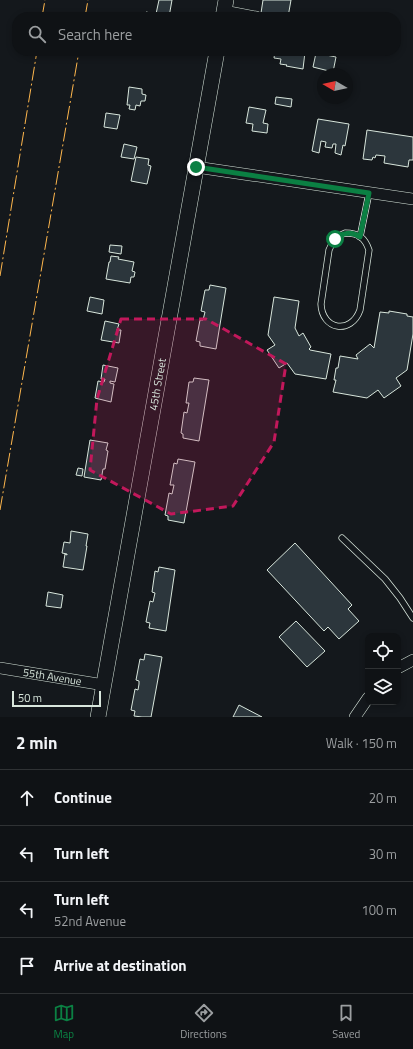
<!DOCTYPE html>
<html lang="en">
<head>
<meta charset="utf-8">
<style>
  :root { --surface:#0f1215; --page:#1d2022; --text:#f1f3f6; --muted:#9b9ea0; --line:#2f3234; --accent:#0b8043 }
  body { margin:0; font-family:"Titillium Web",sans-serif; background:var(--page); color:var(--text) }
  .controls { position:absolute; right:12px; bottom:12px; display:grid; overflow:hidden; border-radius:8px; box-shadow:0 2px 6px #0003 }
  .controls button { width:36px; height:36px; display:grid; place-items:center; padding:0; border:0; border-bottom:1px solid var(--line); background:var(--surface); color:var(--text); font:20px sans-serif }
  .compass { position:absolute; left:317px; top:68px; width:36px; height:36px; border-radius:50%; background:var(--surface); box-shadow:0 2px 6px #0003; rotate:279deg }
  .scale { position:absolute; left:12px; bottom:10px; width:89px; box-sizing:border-box; padding-left:4px; border:2px solid #d8e6dc; border-top:0; font-size:11px; line-height:14px; white-space:nowrap; color:#d8e6dc; -webkit-text-stroke:3px #14181c; paint-order:stroke }
  .stop { position:absolute; width:12px; height:12px; margin:-9px; border:3px solid #0b8043; border-radius:50%; background:#fff }
  .stop.end { background:#0b8043; border-color:#fff; box-shadow:0 1px 4px #0008 }
  .list { margin:0; padding:0; list-style:none }
  h2 { display:flex; justify-content:space-between; align-items:center; height:52px; margin:0; padding:0 16px; font-size:17px }
  h2 small { font-size:13px; font-weight:400; color:var(--muted) }
  .list li { display:grid; grid-template-columns:26px 1fr auto; gap:12px; align-items:center; box-sizing:border-box; height:56px; padding:0 16px; border-top:1px solid var(--line) }
  .list b { display:block; font-size:15px; white-space:nowrap }
  .list p { margin:0; font-size:13px; white-space:nowrap; color:var(--muted) }
  .list em { font-size:13px; font-style:normal; color:var(--muted) }
  .icon { flex:none; width:22px; height:22px; fill:none; stroke:currentColor; stroke-width:2; stroke-linecap:round; stroke-linejoin:round }
  .map { position:relative; flex:none; width:413px; height:717px; overflow:hidden }
  .search { position:absolute; background:var(--surface); box-shadow:0 2px 6px #0003; left:12px; right:12px; top:12px; height:44px; display:flex; align-items:center; gap:10px; box-sizing:border-box; padding:0 14px; border-radius:16px; color:var(--muted); font-size:15px }
  .sheet { height:276px; background:var(--surface) }
  nav { display:flex; justify-content:space-around; align-items:center; box-sizing:border-box; height:56px; border-top:1px solid var(--line); background:var(--surface); font-size:11px; color:var(--muted) }
  nav a { display:grid; justify-items:center; gap:2px }
  nav .on { color:var(--accent) }
  .map>svg:first-child { display:block }
</style>
</head>
<body>
<div class="map">
<svg width="413" height="717" viewBox="0 0 413 717">
  <rect width="100%" height="100%" fill="#14181c"/>
  <g fill="#2c363c" stroke="#d8e6dc">
    <path d="M159 0H172L169 17H145L146 12 156 14Z"/>
    <path d="M263 0H291L288 17 261 13Z"/>
    <path d="M275 51H299L305 52 303 69 286 66 287 65 280 64 281 59 274 58Z"/>
    <path d="M316 53 336 57 333 72 313 67Z"/>
    <path d="M129 87 142 89V94L146 95 145 101H141L140 106 136 105 135 110 129 109 130 105H127Z"/>
    <path d="M276 97 292 99 291 107 275 104Z"/>
    <path d="M249 107 266 110 263 123 268 124 267 133 252 131 253 124 246 123Z"/>
    <path d="M106 113 120 115 117 129 104 127Z"/>
    <path d="M318 119 349 124 345 146 343 145 341 155 335 153 336 144H333L332 148 325 147 326 142 321 141 319 153 312 151Z"/>
    <path d="M367 130 413 137V160H409L408 167 384 163 385 156 376 155 375 158 373 157 372 160 363 159Z"/>
    <path d="M124 144 137 147 134 159 121 157Z"/>
    <path d="M136 157 149 159 148 165 151 166 147 184 131 181Z"/>
    <path d="M110 245 122 246 121 254 109 252Z"/>
    <path d="M111 256 119 257 118 259 134 262 132 271 135 272 134 277H131L130 283 106 279 109 262H110Z"/>
    <path d="M210 285 226 288 216 349 200 346V342L196 341 200 320H203L205 312 201 311 205 290H209Z"/>
    <path d="M90 297 104 300 102 314 87 311Z"/>
    <path d="M274 297 299 301 295 328 299 336 303 333 311 347 309 349 310 350 331 354 326 379 295 374 287 363 279 368 267 350 275 345 268 335Z"/>
    <path d="M389 311 407 314V316L413 317V334L407 370 396 378 401 386 384 398 378 390 367 398 333 392 336 380H334L336 368H338L340 356 358 359 356 355 370 344 374 348 380 312 389 313Z"/>
    <path d="M105 321 119 324 117 330H121L119 343 101 340Z"/>
    <path d="M103 365 118 368 115 382 110 381V383L114 384 111 402 95 398 98 381 104 382 105 379H101Z"/>
    <path d="M194 378 209 380 199 441 183 438V434L181 433 184 412 187 413 189 403H186L189 382H193Z"/>
    <path d="M90 440 108 443 106 450 108 451 105 469H103L101 480 84 477Z"/>
    <path d="M178 459 195 462 184 523 168 520V516L165 515 169 493 172 494 174 485H170L174 463 177 464Z"/>
    <path d="M78 468 83 469 82 476 76 475Z"/>
    <path d="M71 531 88 534 86 546H87L83 570 63 567 65 554 67 555V554L62 553 64 542 70 543Z"/>
    <path d="M295 543 352 605 348 609 359 621 339 639 328 627 324 631 267 570Z"/>
    <path d="M159 567 175 570 166 631 149 628 150 623 146 622 150 601 153 602 155 593 152 592 155 571 158 572Z"/>
    <path d="M48 592 63 595 61 608 46 606Z"/>
    <path d="M296 621 325 651 307 667 279 637Z"/>
    <path d="M145 654 162 657 151 717H142L134 716 135 711 131 710 135 689 138 690 139 684V681L136 680 140 659 144 660Z"/>
    <path d="M239 705 262 717H233Z"/>
  </g>
  <g fill="none" stroke-linecap="round" stroke-linejoin="round">
    <g stroke="#d8e6dc" stroke-width="7">
      <g id="lane">
        <path d="M345 233C359 233 365 238 369 250L360 310C351 335 322 330 321 304L329 250C332 242 336 236 345 233Z"/>
        <path d="M360 237 369 193"/>
        <path d="M342 538 385 579 400 598 413 618"/>
      </g>
    </g>
    <g stroke="#d8e6dc" stroke-width="12">
      <g id="street">
        <path d="M224 11 256 17"/>
        <path d="M196 167 413 199"/>
        <path id="s1" d="M0 668 104 685"/>
        <path d="M398 668 413 660"/>
        <path d="M355 717 368 698"/>
      </g>
    </g>
    <g stroke="#d8e6dc" stroke-width="16">
      <g id="secondary">
        <path d="M223 17 226 0"/>
        <path id="s2" d="M98 717 217 51"/>
      </g>
    </g>
    <use href="#lane" stroke="#14181c" stroke-width="5.5"/>
    <use href="#street" stroke="#14181c" stroke-width="11"/>
    <use href="#secondary" stroke="#14181c" stroke-width="15"/>
    <g stroke="#ffb74d" stroke-width="1" stroke-dasharray="14 3 2 3" stroke-linecap="butt">
      <path d="M42 17 45 0"/>
      <path d="M85 17 88 0"/>
      <path d="M0 276 37 51"/>
      <path d="M0 510 79 51"/>
    </g>
  </g>
  <g fill="none" stroke-linecap="round" stroke-linejoin="round">
    <path stroke="#0b8043" stroke-width="5" d="M196 167 369 193 360 237C351 231 342 233 335 239"/>
  </g>
  <path fill="#c2185b" fill-opacity="0.2" stroke="#c2185b" stroke-width="3" stroke-dasharray="8 5" stroke-linejoin="round" d="M121 319H206L286 364 274 442 233 506 171 514 90 470 97 399Z"/>
  <g text-anchor="middle" dominant-baseline="central" stroke-width="3" stroke-linejoin="round" paint-order="stroke">
    <g font-size="11" fill="#d8e6dc" stroke="#14181c">
      <text stroke="none"><textPath href="#s2" startOffset="338">45th Street</textPath></text>
      <text stroke="none"><textPath href="#s1" startOffset="53">55th Avenue</textPath></text>
    </g>
  </g>
</svg>
<div class="controls">
<button><svg class="icon" aria-label="locate" viewBox="0 0 24 24"><circle cx="12" cy="12" r="6"/><path d="M12 2v4M12 18v4M2 12h4M18 12h4"/></svg></button>
<button><svg class="icon" aria-label="layers" viewBox="0 0 24 24"><path d="M12 4l9 5-9 5-9-5zM3 14l9 5 9-5"/></svg></button>
</div>
<svg class="compass" viewBox="-18 -18 36 36"><path d="M0-13l5 13h-10z" fill="#e53935"/><path d="M0 13l5-13h-10z" fill="#9b9ea0"/></svg>
<div class="scale">50 m</div>
<div class="stop" style="left:335px;top:239px"></div>
<div class="stop end" style="left:196px;top:167px"></div>
<div class="search"><svg class="icon" aria-label="search" viewBox="0 0 24 24"><circle cx="10" cy="10" r="6"/><path d="M15 15l6 6"/></svg>Search here</div>
</div>
<section class="sheet">
<h2>2 min<small>Walk · 150 m</small></h2>
<ul class="list">
<li><svg class="icon" aria-label="ahead" viewBox="0 0 24 24"><path d="M12 20V5M6 11l6-6 6 6"/></svg><div><b>Continue</b></div><em>20 m</em></li>
<li><svg class="icon" aria-label="left" viewBox="0 0 24 24"><path d="M17 20v-9H6M10 6l-5 5 5 5"/></svg><div><b>Turn left</b></div><em>30 m</em></li>
<li><svg class="icon" aria-label="left" viewBox="0 0 24 24"><path d="M17 20v-9H6M10 6l-5 5 5 5"/></svg><div><b>Turn left</b><p>52nd Avenue</p></div><em>100 m</em></li>
<li><svg class="icon" aria-label="arrive" viewBox="0 0 24 24"><path d="M6 21V4h12l-3 4 3 4H6"/></svg><div><b>Arrive at destination</b></div></li>
</ul>
</section>
<nav>
<a class="on"><svg class="icon" aria-label="map" viewBox="0 0 24 24"><path d="M3 6l6-2 6 2 6-2v14l-6 2-6-2-6 2zM9 4v14M15 6v14"/></svg>Map</a>
<a><svg class="icon" aria-label="directions" viewBox="0 0 24 24"><path d="M12 3l9 9-9 9-9-9zM9 14v-3h6M13 9l2 2-2 2"/></svg>Directions</a>
<a><svg class="icon" aria-label="saved" viewBox="0 0 24 24"><path d="M7 4h10v16l-5-4-5 4z"/></svg>Saved</a>
</nav>
</body>
</html>
